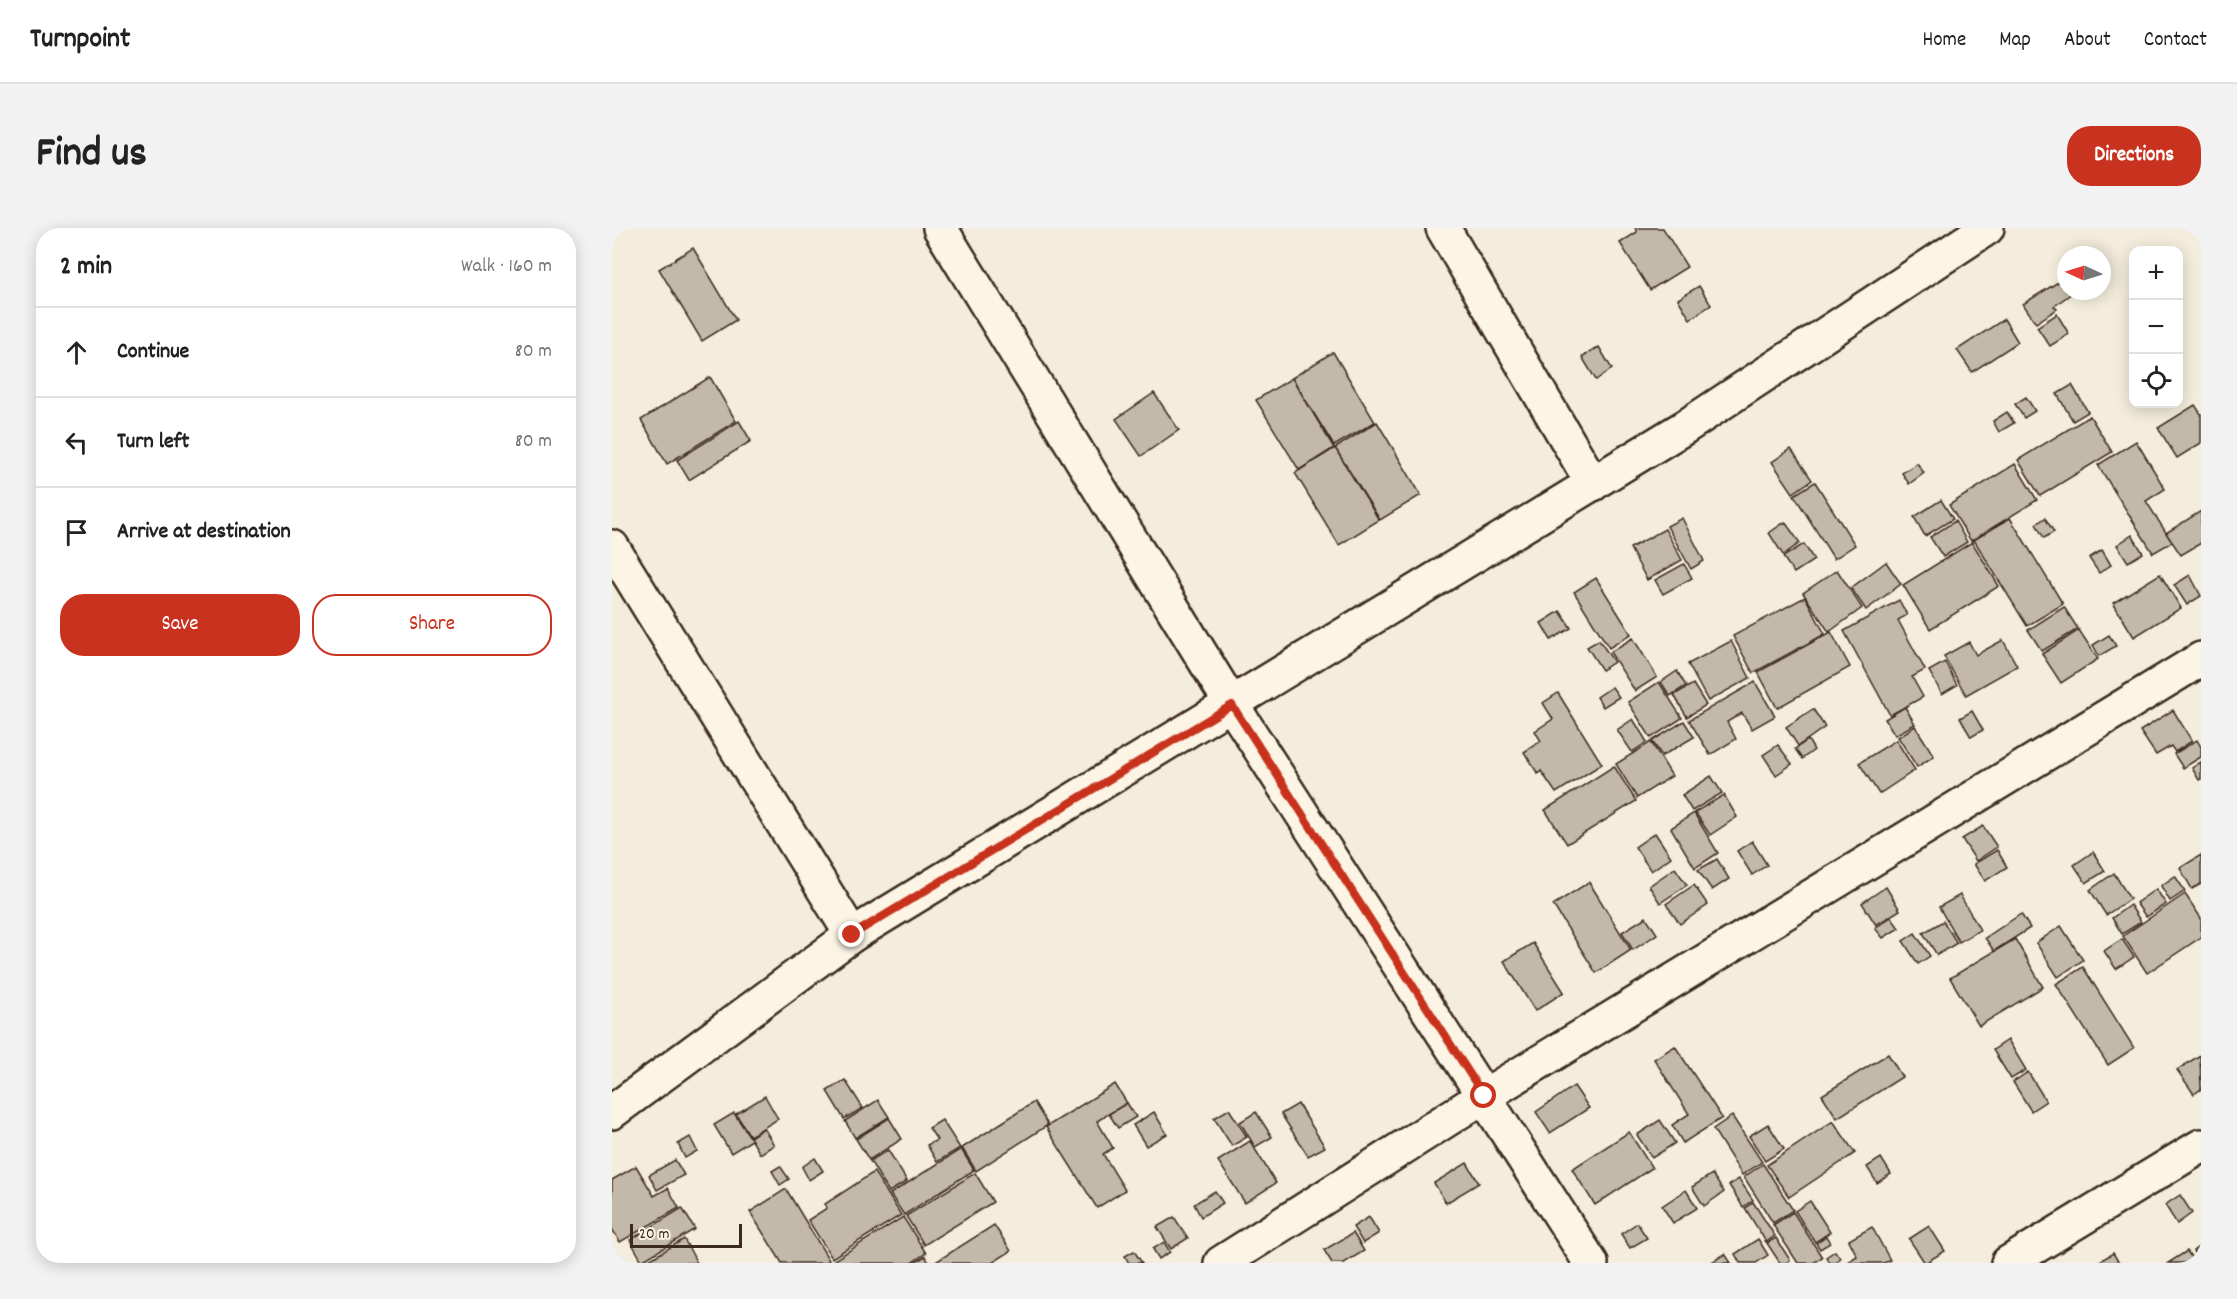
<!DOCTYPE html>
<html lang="en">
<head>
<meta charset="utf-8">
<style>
  :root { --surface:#fff; --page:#f2f2f2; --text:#222; --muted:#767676; --line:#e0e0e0; --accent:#c8321e }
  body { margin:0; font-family:Dekko,sans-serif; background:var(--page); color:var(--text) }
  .controls { position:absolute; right:18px; top:18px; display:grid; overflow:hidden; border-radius:12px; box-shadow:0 3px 15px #0003 }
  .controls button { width:54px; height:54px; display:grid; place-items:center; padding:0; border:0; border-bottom:2px solid var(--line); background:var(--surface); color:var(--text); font:30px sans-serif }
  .compass { position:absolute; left:1445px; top:18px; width:54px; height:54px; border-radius:50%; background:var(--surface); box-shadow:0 3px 15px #0003; rotate:274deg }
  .scale { position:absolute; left:18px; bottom:15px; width:112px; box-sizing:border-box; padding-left:6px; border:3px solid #3b2a1e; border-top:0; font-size:16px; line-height:21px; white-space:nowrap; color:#3b2a1e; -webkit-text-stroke:4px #fcf5e5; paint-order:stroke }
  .stop { position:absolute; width:18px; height:18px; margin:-14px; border:4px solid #c8321e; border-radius:50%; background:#fff }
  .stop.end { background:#c8321e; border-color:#fff; box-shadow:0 2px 6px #0008 }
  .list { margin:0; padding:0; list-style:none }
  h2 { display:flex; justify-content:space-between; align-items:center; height:78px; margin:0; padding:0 24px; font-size:26px }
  h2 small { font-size:20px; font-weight:400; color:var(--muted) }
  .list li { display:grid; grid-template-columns:39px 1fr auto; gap:18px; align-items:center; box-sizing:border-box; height:90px; padding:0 24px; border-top:2px solid var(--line) }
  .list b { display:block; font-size:22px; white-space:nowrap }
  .list em { font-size:20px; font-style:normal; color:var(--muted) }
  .actions { display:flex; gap:12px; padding:18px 24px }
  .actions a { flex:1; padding:14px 0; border:2px solid var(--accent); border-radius:24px; text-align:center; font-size:21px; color:var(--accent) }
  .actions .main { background:var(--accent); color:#fff }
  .icon { flex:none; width:33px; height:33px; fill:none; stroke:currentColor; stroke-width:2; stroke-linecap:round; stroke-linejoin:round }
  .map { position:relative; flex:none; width:1589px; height:1035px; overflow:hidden; border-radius:24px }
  header { display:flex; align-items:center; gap:36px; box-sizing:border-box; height:84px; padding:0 30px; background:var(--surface); border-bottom:2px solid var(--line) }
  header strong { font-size:28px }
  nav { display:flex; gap:33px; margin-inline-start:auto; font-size:21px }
  .intro { display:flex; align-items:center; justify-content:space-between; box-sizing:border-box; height:144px; padding:0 36px }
  h1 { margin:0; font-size:42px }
  .button { padding:15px 27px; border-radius:24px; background:var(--accent); color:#fff; font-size:21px; font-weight:700 }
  main { display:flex; gap:36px; padding:0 36px }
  aside { flex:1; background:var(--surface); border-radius:24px; box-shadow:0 3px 15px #0003 }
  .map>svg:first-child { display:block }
</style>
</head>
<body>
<header>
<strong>Turnpoint</strong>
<nav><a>Home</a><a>Map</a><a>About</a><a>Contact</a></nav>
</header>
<div class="intro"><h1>Find us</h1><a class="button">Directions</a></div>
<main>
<aside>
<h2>2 min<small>Walk · 160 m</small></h2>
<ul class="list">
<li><svg class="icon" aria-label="ahead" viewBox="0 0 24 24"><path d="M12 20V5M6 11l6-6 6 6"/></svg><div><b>Continue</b></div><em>80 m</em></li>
<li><svg class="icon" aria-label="left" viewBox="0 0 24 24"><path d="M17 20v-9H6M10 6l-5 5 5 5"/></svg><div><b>Turn left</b></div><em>80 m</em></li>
<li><svg class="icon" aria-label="arrive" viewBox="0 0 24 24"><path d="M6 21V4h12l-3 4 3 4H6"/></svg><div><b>Arrive at destination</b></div></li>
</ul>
<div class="actions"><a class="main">Save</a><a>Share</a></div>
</aside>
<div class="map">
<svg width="1589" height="1035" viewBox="0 0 1589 1035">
  <rect width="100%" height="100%" fill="#f4eddd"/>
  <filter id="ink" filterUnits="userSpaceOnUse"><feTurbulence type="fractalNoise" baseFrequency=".0167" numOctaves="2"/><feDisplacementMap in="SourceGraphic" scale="12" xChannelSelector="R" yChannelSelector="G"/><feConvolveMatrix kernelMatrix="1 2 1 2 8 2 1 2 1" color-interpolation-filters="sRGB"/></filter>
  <g filter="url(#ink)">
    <g fill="#c3b9aa" stroke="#3b2a1e" stroke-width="1.5">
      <path d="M1023 0H1051L1075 39 1038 62 1008 15 1025 4Z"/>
      <path d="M81 20 124 92 90 113 47 41Z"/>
      <path d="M1451 51 1454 55V63H1459L1460 65 1442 78 1445 81 1424 95 1411 76Z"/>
      <path d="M1087 58 1099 77 1078 91 1066 71Z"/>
      <path d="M1445 86 1457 106 1438 118 1425 99Z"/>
      <path d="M1392 91 1406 114 1360 144 1345 122Z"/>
      <path d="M987 119 1000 141 984 152 970 129Z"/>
      <path d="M721 124 763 194 722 218 680 150Z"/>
      <path d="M98 149 124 193 55 236 29 192Z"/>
      <path d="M680 150 722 220 687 242 644 172Z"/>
      <path d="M1460 157 1476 184 1461 193 1445 166Z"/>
      <path d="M542 165 567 202 529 228 504 191Z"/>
      <path d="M1414 169 1423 183 1412 190 1403 176Z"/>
      <path d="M1583 177 1589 186V215L1565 230 1546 200Z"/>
      <path d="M1395 184 1402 195 1387 204 1381 193Z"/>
      <path d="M1478 188 1500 224 1428 268 1406 232Z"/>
      <path d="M127 193 139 213 77 252 65 232Z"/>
      <path d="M765 194 809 267 768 292 723 220Z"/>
      <path d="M1524 213 1553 261 1534 273 1560 314 1541 325 1486 237Z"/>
      <path d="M723 220 767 292 727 317 683 245Z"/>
      <path d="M1179 221 1200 252 1181 265 1160 234Z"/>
      <path d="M1305 235 1312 245 1297 256 1290 245Z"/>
      <path d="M1403 236 1425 272 1359 313 1337 277Z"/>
      <path d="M1203 254 1243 317 1222 331 1182 267Z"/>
      <path d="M1329 272 1341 291 1313 308 1302 289Z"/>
      <path d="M1589 283V315L1569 327 1554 305Z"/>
      <path d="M1070 290 1092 333 1079 341 1055 298Z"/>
      <path d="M1398 290 1451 376 1415 398 1362 312Z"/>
      <path d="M1433 290 1442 304 1432 310 1424 296Z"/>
      <path d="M1343 293 1355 314 1331 329 1318 309Z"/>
      <path d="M1173 294 1188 315 1171 327 1157 305Z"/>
      <path d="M1053 301 1070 332 1035 352 1018 320Z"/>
      <path d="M1520 307 1531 325 1516 334 1505 317Z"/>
      <path d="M1360 314 1387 358 1318 401 1291 357Z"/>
      <path d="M1192 316 1202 332 1182 345 1171 329Z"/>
      <path d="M1490 322 1499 337 1487 345 1477 330Z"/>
      <path d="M1274 334 1289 356 1254 382 1239 360Z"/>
      <path d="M1072 336 1080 350 1051 366 1043 352Z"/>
      <path d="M1225 342 1250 380 1217 404 1191 365Z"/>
      <path d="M1548 346 1569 380 1522 409 1501 375Z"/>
      <path d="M1578 347 1589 368 1575 377 1562 357Z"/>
      <path d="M984 350 1019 406 997 420 962 364Z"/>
      <path d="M1193 369 1213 406 1141 445 1121 408Z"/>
      <path d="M1287 372 1295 387 1286 392 1313 442 1300 449 1311 469 1278 487 1232 403Z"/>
      <path d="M1452 379 1466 401 1430 423 1416 402Z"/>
      <path d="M948 383 959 400 939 412 929 395Z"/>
      <path d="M1467 402 1486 431 1449 455 1430 426Z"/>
      <path d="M1219 404 1238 439 1165 480 1146 444Z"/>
      <path d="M1497 407 1504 418 1487 428 1481 417Z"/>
      <path d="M1021 410 1045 449 1023 463 998 424Z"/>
      <path d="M987 412 1002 434 990 442 975 419Z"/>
      <path d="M1391 412 1405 438 1354 467 1332 428 1357 414 1364 427Z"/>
      <path d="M1119 413 1138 450 1096 473 1076 436Z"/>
      <path d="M1333 434 1345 457 1330 466 1317 443Z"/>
      <path d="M1065 443 1074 458 1058 468 1049 454Z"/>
      <path d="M1047 454 1070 490 1039 510 1016 474Z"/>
      <path d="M1143 454 1163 488 1140 501 1130 485 1115 494 1124 511 1098 527 1077 492Z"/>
      <path d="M1081 456 1094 477 1075 489 1062 467Z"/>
      <path d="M1000 459 1007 469 991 479 985 469Z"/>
      <path d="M946 465 990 536 944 565 929 543 926 546 912 524 929 513 923 503 941 491 931 475Z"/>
      <path d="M1293 479 1303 496 1283 507 1273 491Z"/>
      <path d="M1201 481 1213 499 1186 518 1174 499Z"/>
      <path d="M1561 482 1580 513 1563 524 1559 518 1544 527 1528 503Z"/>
      <path d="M1360 483 1371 502 1359 509 1348 490Z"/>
      <path d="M1021 491 1035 514 1020 524 1005 502Z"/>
      <path d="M1072 493 1082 509 1050 528 1040 513Z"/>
      <path d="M1303 498 1322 528 1305 539 1286 509Z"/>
      <path d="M1196 512 1202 522 1190 531 1183 521Z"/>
      <path d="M1284 512 1303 542 1267 566 1247 535Z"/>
      <path d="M1585 512 1589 519V529L1571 540 1562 526Z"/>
      <path d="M1039 514 1060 548 1025 570 1004 536Z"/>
      <path d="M1166 517 1180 536 1164 547 1151 527Z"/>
      <path d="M1589 534V551L1587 552 1580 540Z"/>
      <path d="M1002 538 1024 573 955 616 933 582Z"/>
      <path d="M1099 548 1110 565 1080 583 1070 567Z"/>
      <path d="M1112 567 1125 589 1098 607 1083 584Z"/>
      <path d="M1082 585 1106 625 1083 640 1059 600Z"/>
      <path d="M1371 598 1385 619 1364 633 1350 611Z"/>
      <path d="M1043 605 1059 629 1039 643 1023 619Z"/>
      <path d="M1140 613 1155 637 1140 647 1125 623Z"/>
      <path d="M1385 622 1395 639 1373 653 1362 636Z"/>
      <path d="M1481 624 1493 643 1474 655 1462 637Z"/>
      <path d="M1589 627V656L1580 661 1568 640Z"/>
      <path d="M1105 631 1117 651 1100 662 1086 642Z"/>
      <path d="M1063 640 1075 657 1048 675 1037 658Z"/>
      <path d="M1502 645 1518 671 1494 687 1478 662Z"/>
      <path d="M1563 648 1573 663 1558 673 1549 658Z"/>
      <path d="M977 654 1019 722 984 745 941 677Z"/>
      <path d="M1082 657 1096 677 1068 696 1054 676Z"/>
      <path d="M1274 659 1288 682 1264 697 1250 675Z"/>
      <path d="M1544 661 1554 676 1534 689 1524 675Z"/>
      <path d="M1573 666 1589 690V709L1535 745 1511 708Z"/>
      <path d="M1348 667 1368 702 1347 714 1327 679Z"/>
      <path d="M1518 677 1529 694 1510 706 1500 690Z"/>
      <path d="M1409 686 1418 700 1382 723 1373 710Z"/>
      <path d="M1034 689 1045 706 1021 722 1010 704Z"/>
      <path d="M1279 689 1287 700 1271 710 1263 700Z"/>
      <path d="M1331 693 1345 715 1325 727 1311 705Z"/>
      <path d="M1449 698 1471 732 1446 749 1424 715Z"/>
      <path d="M1303 705 1318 728 1306 736 1291 713Z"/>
      <path d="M1403 711 1431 759 1367 798 1338 750Z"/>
      <path d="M1510 711 1522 729 1504 741 1492 723Z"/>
      <path d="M921 715 952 764 923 783 892 733Z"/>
      <path d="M1471 739 1522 820 1496 837 1444 756Z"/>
      <path d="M1396 812 1414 842 1399 851 1381 822Z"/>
      <path d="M1063 818 1110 890 1071 915 1060 897 1077 886 1042 831Z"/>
      <path d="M1276 826 1290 849 1225 890 1210 867Z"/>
      <path d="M1588 827 1589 861 1582 866 1565 842Z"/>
      <path d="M1416 844 1434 873 1419 883 1401 854Z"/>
      <path d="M233 852 251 880 232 891 215 863Z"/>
      <path d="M503 856 515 875 485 893 501 920 491 926 513 962 485 980 434 899Z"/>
      <path d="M962 858 977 880 938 905 924 884Z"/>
      <path d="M153 868 166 891 138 908 124 886Z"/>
      <path d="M266 872 277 889 243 910 233 893Z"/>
      <path d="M422 874 436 897 364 943 350 920Z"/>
      <path d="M515 875 524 889 506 900 497 886Z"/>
      <path d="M686 876 713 919 696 928 669 886Z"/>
      <path d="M617 881 635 909 620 918 602 890Z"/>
      <path d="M542 884 555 906 534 918 521 897Z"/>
      <path d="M644 884 660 909 643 919 628 894Z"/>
      <path d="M122 885 140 912 119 925 102 897Z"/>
      <path d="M1120 888 1150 934 1130 947 1101 901Z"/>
      <path d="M277 890 290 911 257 932 244 911Z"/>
      <path d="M330 892 348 920 325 934 315 917 325 912 317 900Z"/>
      <path d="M1048 892 1063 915 1040 930 1025 907Z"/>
      <path d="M1221 893 1243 925 1177 969 1155 937Z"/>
      <path d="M1156 896 1172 921 1153 933 1137 908Z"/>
      <path d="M152 900 162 917 148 926 138 909Z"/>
      <path d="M1017 904 1040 940 983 977 960 941Z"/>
      <path d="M78 909 85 923 73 930 66 916Z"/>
      <path d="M638 913 664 955 633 975 606 933Z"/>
      <path d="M349 921 362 942 292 987 278 966Z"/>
      <path d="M276 922 295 953 277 964 258 933Z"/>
      <path d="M203 930 211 943 197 952 190 939Z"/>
      <path d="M1269 930 1279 946 1265 955 1255 939Z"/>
      <path d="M63 932 72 947 45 962 37 947Z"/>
      <path d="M855 935 867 955 834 975 822 955Z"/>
      <path d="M1151 936 1181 982 1161 995 1132 949Z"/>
      <path d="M24 938 42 968 56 960 67 980 8 1014 0 1001V952Z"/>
      <path d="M168 938 177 951 168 957 160 943Z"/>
      <path d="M262 944 289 987 220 1030 196 992 215 980 213 976Z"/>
      <path d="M363 945 381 974 312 1017 294 988Z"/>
      <path d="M1100 946 1112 964 1092 978 1080 959Z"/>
      <path d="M1127 951 1141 972 1131 979 1117 957Z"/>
      <path d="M174 961 217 1032 213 1035H170L138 984Z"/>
      <path d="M1074 962 1085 980 1061 995 1050 978Z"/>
      <path d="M603 963 611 975 589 989 582 976Z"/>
      <path d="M1568 967 1580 985 1565 996 1553 977Z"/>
      <path d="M1198 973 1218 1004 1203 1014 1183 983Z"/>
      <path d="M1141 974 1163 1008 1154 1014 1133 980Z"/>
      <path d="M70 980 83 1001 30 1033 18 1012Z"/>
      <path d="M1181 984 1210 1029 1201 1035H1186L1161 997Z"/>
      <path d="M291 989 314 1025 299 1035H223L222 1032Z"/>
      <path d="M562 989 576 1010 559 1021 545 999Z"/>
      <path d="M757 989 767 1005 751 1015 741 999Z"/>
      <path d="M1025 995 1035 1010 1018 1020 1009 1006Z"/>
      <path d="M382 997 399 1023 380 1035H322Z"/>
      <path d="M1317 998 1333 1023 1313 1035 1297 1011Z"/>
      <path d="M1260 999 1278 1032 1272 1035H1234L1245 1028 1237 1012Z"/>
      <path d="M741 1005 752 1023 732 1035H720L712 1022Z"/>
      <path d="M1214 1008 1218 1015 1208 1021 1204 1015Z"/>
      <path d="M1164 1010 1178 1032 1174 1035H1168L1155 1015Z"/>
      <path d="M72 1011 85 1035H32Z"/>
      <path d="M1146 1011 1156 1027 1144 1035H1128L1123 1026Z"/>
      <path d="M552 1014 558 1024 547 1031 541 1021Z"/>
      <path d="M1589 1017V1035H1588L1581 1023Z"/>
      <path d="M522 1023 530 1035H517L513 1028Z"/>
      <path d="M1223 1023 1228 1030 1222 1035H1217L1214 1029Z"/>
      <path d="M1575 1023 1583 1035H1556Z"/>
      <path d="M1501 1025 1507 1035H1489L1488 1033Z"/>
      <path d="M1113 1026 1119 1035H1098Z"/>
      <path d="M313 1028 317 1035H302Z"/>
    </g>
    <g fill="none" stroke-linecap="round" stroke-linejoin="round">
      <g stroke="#3b2a1e" stroke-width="38">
        <g id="minor">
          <path d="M328 0 620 477 979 1035"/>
          <path d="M831 0 981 256"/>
          <path d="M0 319 240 707"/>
          <path d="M0 884 240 707 1073 199 1375 0"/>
          <path d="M609 1035 872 868 1589 431"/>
          <path d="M1396 1035 1589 918"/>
        </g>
      </g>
      <use href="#minor" stroke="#fcf5e5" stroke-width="33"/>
    </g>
  </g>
  <g fill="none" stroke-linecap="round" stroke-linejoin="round" filter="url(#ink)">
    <path stroke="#c8321e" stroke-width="8" d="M240 707 620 477 872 868"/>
  </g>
</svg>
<div class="controls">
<button>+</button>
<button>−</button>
<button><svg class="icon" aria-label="locate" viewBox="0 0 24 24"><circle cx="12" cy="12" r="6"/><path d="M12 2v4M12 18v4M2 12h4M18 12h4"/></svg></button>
</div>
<svg class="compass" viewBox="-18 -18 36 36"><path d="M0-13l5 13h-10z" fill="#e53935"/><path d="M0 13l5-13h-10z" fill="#767676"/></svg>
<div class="scale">20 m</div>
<div class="stop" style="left:872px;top:868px"></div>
<div class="stop end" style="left:240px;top:707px"></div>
</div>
</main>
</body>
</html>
